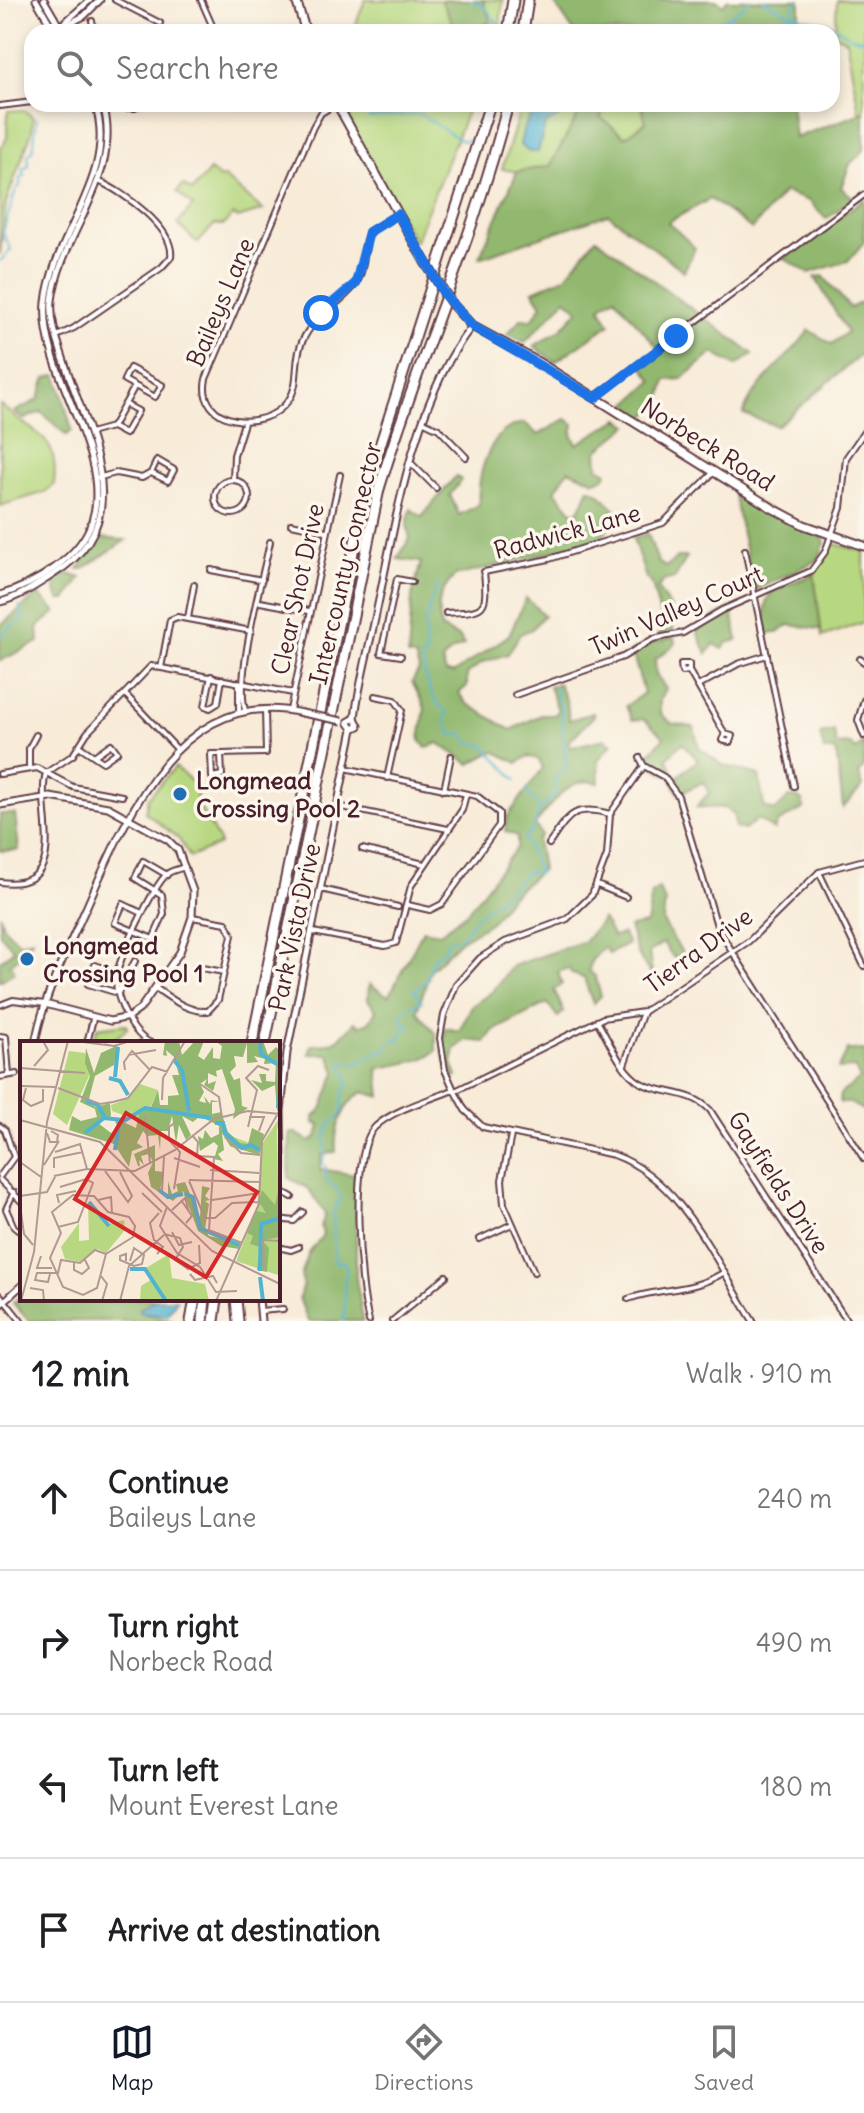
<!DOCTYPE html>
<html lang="en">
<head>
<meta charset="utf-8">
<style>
  :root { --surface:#fff; --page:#f6f6f6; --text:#202124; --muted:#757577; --line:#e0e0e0; --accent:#111827 }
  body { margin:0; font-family:Delius,sans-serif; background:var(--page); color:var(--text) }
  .stop { position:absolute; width:24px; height:24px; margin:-18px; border:6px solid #1a73e8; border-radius:50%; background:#fff }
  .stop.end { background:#1a73e8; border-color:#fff; box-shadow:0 2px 8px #0008 }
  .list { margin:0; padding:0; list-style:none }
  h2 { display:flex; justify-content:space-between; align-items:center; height:104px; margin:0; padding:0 32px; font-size:34px }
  h2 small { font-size:26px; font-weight:400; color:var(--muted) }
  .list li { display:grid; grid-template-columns:52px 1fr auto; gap:24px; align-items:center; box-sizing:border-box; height:144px; padding:0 32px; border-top:2px solid var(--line) }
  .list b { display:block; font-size:30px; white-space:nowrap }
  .list p { margin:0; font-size:26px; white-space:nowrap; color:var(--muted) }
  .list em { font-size:26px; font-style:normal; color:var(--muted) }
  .icon { flex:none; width:44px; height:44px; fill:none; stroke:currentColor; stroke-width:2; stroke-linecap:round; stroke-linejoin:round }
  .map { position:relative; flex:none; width:864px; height:1321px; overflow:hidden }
  .search { position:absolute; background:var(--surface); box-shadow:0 4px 12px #0003; left:24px; right:24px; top:24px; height:88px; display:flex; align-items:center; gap:20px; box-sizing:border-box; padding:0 28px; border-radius:24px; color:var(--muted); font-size:30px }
  .sheet { height:680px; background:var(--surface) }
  nav { display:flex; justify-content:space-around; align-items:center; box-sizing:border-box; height:112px; border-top:2px solid var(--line); background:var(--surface); font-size:22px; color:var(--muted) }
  nav a { display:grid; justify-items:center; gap:4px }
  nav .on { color:var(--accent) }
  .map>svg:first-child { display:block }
</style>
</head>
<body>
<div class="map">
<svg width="864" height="1321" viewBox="0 0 864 1321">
  <rect width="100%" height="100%" fill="#fbf7ec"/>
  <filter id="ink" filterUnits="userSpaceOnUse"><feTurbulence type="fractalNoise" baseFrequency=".0125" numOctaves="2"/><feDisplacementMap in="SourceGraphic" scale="16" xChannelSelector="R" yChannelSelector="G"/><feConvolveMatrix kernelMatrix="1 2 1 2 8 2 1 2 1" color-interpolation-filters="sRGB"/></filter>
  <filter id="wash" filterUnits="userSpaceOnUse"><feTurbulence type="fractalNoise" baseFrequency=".006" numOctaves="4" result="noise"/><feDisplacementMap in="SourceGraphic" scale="32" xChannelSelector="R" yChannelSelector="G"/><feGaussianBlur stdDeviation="1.8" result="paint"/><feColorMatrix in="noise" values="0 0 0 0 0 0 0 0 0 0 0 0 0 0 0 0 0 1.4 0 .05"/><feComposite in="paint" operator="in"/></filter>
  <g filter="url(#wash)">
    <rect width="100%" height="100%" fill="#f8ebd8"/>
    <g fill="#b7d880" stroke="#807c56" stroke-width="2">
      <path d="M365 0H503L500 26 490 20 488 32H353Z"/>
      <path d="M837 0H864V112L859 111 846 40 835 35Z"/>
      <path d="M337 104H470L415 242Z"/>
      <path d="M522 104H575L577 117 550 167 517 172 502 169Z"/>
      <path d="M607 104H641L646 122 625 137 600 117Z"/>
      <path d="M24 110 33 117 32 131 6 202 0 255V150L7 138 8 111Z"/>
      <path d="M210 170 220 179 224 177 263 210 238 218 233 215 224 225H214L198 243 177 224 193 206 177 192 183 185 192 191Z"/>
      <path d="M0 404C31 435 60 432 54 484L45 492 0 506Z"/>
      <path d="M834 544 864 551V622L822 637 814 574Z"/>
      <path d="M175 767 198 787 196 801 219 841V845L190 857 179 839 145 812 148 798Z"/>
      <path d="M126 1024 127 1028 116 1038 119 1043H93L97 1028Z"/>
    </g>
    <g fill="#91b86e" stroke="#6e6c4c" stroke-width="2">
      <path d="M441 0H483L491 22 457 32Z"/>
      <path d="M560 0H716L723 5 727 0H800V32H574L555 4Z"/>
      <path d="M575 104H607L600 117 625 137 646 122 641 104H791L795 138 864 112V150L850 164 841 188 854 198 826 219 809 201 784 192 752 229 710 199 668 222 695 248 684 271 608 214 479 258 517 172 550 166 577 117Z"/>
      <path d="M864 199V242L848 261 809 273 783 258Z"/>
      <path d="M596 238 753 354 736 366 713 353 682 379 666 380 660 402 641 421 622 409 653 381 642 366 661 352 615 297 600 307 610 324 555 362 534 346 560 330 579 310 566 299 525 342 507 334 521 319 532 320 542 305 533 291 565 277Z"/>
      <path d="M823 276 850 308 864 301V352L777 426 743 414C754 382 790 359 809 330L832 344 847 332 815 277Z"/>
      <path d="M57 375 72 431 66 435 41 412 24 419 14 412 38 400 46 378Z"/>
      <path d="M566 419 574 424 572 435 577 444 619 419 629 425 597 451 598 467 607 472 605 477 595 481 568 470 555 491 574 513 579 511 589 488 598 492 619 513 599 540 455 576C437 594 437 604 441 628L460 638 464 645 450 652 442 661 446 673H454L509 635 526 598 544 615 532 629 520 634 508 654 483 662 467 674V686L459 693 466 703 511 730 541 715H555L558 710 549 687 558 683 567 702 569 720 593 713 594 716 568 742 570 747 605 739 612 744 598 760 599 783C569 774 553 803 535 824L541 835 537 840 542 869 510 897 491 922 460 941 431 969 417 1011 436 1034V1051C420 1064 398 1063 378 1069L381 1097 363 1092C342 1103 334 1131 336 1152L322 1155 320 1169 356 1175V1278L363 1321H308L299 1298 303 1284 301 1275 309 1253 323 1235 321 1227 325 1214 308 1188 289 1178 290 1133H296L310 1142 317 1137 320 1125 314 1123V1117L322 1109 336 1072 329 1054H309L312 1045C334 1046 341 1038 355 1022L359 1026 369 1022 376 1010 368 1000 369 984 389 996 423 930 440 933 468 911 517 847V836L505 831 507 817 543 768 538 759 528 756 518 763 494 751 470 764 438 743 426 748 420 740 425 708 412 682 419 670 415 657 408 656 412 597 421 562 397 559 410 539 407 524 411 509 422 517 456 476 461 480 450 495 459 515 479 505C476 475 490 426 525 423L538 435Z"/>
      <path d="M733 491 823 538 825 542 818 560 754 591Z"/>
      <path d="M648 534 658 562 666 567 678 557H687L675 578 663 581 658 589 671 608 667 615 674 631 659 635 663 627 652 584 646 578 633 538Z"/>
      <path d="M100 538 126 540 83 569H78Z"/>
      <path d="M66 573 81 578 66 600H59L53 581Z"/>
      <path d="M814 574 821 629 789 625 777 633H767C759 585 774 591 814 574Z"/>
      <path d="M38 594 56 612 38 627 39 642 0 661V626Z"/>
      <path d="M731 608 738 640 727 643 723 649 714 644 707 654 696 629Z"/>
      <path d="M674 638 676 643 655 660 656 674 666 689 660 700V713L671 723 694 727 699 748 723 765 759 775 764 807 775 811 789 797H797L803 802V809L777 823 774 830 757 819 745 830 735 828 734 815 725 808 696 807 709 793 703 782 679 794 672 781 698 760 682 743 667 758 672 769 666 775 647 763 649 755 664 737 644 719 632 720 626 706 644 693 633 655 649 643Z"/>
      <path d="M834 731 836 745 850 744 856 750 864 742V767L859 773 862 787 843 808 836 750 824 751 820 734Z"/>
      <path d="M0 814H15L19 850 0 851Z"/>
      <path d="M659 889 665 901 663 922 684 956 674 958 663 943 649 952 653 978 637 953 629 927 647 924 652 893Z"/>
      <path d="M0 914 3 926 20 943 32 939 28 950 10 964 15 972 0 981V961L14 950 0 934Z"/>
      <path d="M603 919 613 937 623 934 628 944 609 954 604 947 591 961 589 971 595 976 601 996 593 1004 584 978 572 974 568 968 558 972 562 984 554 990 564 1012 558 1017 547 1003 493 1031 485 1042 466 1040 455 1049 452 1063 457 1077 451 1078 442 1050 446 1028 459 1031 472 1006 493 991 512 966 585 941Z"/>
      <path d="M848 1050H864V1111L850 1103H840V1094L860 1079 855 1068 838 1069Z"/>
      <path d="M22 1294V1299L110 1303 124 1299H155L140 1309 141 1312 174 1321H29L13 1303Z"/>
    </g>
    <g fill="#52b3d1" stroke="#4e697e" stroke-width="2">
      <path d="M537 104H557L560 116 545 125 538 152H529L520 145 524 127Z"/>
      <path d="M155 1299H177L167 1315 141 1312 140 1309Z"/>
    </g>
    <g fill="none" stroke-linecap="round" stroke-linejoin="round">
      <g stroke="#52b3d1" stroke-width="2">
        <path d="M471 0 484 6 498 23"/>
        <path d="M764 0 795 17 796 14C807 22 816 17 828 23 843 29 846 39 864 39"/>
        <path d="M795 14 793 8 798 0"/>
        <path d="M693 32C712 24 737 17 748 0"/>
        <path d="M368 118 420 114 462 141 471 140"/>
        <path d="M0 261 11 250 3 233 16 189 20 186V178L25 176 23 169 29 166 28 155 33 150 37 118"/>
        <path d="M438 585 428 610 430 616 425 619 426 656 421 657C426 676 429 701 447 712L445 720 452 735 463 734 468 742 484 745 516 780"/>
        <path d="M0 636 23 618 19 606"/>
        <path d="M542 808 555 794V777L565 771 566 764 561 707 554 688"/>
        <path d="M343 1321C348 1304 341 1285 347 1270L343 1261 335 1263 333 1211 341 1199 337 1189 326 1180V1167L322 1162C329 1151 324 1149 325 1137 327 1125 336 1120 342 1112L343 1094 349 1082 341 1062 358 1064 375 1052H383L392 1040H399L404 1029 409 1028 410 1024 401 1021 404 1010 422 1001 414 990 426 982 434 956 444 951 448 941C467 940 468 923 480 913 500 898 512 890 526 872L539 873 524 837 532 831 540 809 526 790"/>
      </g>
    </g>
  </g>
  <g filter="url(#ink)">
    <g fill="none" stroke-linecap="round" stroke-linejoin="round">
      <g stroke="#643e45" stroke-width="8">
        <g id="minor">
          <path d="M115 0 160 23"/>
          <path d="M201 0 215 32"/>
          <path d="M92 21 95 32"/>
          <path d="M336 104 321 113 313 127 206 379C196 425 264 434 288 401 301 384 293 361 302 342 315 313 338 307 355 285 366 270 362 249 369 232L398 214"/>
          <path d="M0 106 32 102"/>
          <path d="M122 108H135L142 104"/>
          <path d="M57 336 74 328 161 268 171 257C175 228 122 191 98 181"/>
          <path d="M597 396 864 195"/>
          <path d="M424 422 439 429 466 457"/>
          <path d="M112 427 125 434 138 411 125 404"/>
          <path d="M90 433 112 427 135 386 155 397 162 385 130 368 124 380 135 386"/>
          <path d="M412 464 436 488"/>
          <path d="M97 478 116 473 142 478 151 473 157 460 174 470 168 481 151 473"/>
          <circle cx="232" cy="497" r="17"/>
          <path d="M233 480 234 455 244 423"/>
          <path d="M291 524 326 531"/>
          <path d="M745 550 794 786"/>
          <path d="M211 570 262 580"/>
          <path d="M260 602 309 611"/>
          <path d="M446 613C485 611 488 612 484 572L549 559 663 523 713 473"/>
          <path d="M188 618 194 585"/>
          <path d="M401 656 381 653 397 579 412 582"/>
          <path d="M860 659 864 662"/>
          <path d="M161 668 170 620 177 617 251 631"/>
          <path d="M689 671 682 672 681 664H689V671L725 734 722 740 730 742 732 736 725 734"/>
          <path d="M211 676 205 706 210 708 218 703 222 679"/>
          <path d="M698 686 738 664 767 655"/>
          <path d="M125 694 178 750"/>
          <path d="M515 695 623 657 653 639 683 633 722 610 811 571 825 552 841 508 846 458 864 432"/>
          <path d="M375 696 395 700 402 710 387 778"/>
          <path d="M864 700 858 720 864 736"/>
          <path d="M245 710C235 677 262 580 270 542"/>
          <path d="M290 710 340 475"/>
          <path d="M239 711V682"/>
          <path d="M79 746 103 762 117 752 111 744 94 756"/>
          <path d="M221 754 222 775 212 777 211 754C229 754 248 753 266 753L265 710"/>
          <path d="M640 758 644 766 664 777 678 796 718 929 864 1159"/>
          <path d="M644 766 610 814 607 855 592 895 567 919 505 942 480 958 456 985 444 1015 440 1038 445 1070 454 1090 465 1110 483 1127 614 1155C682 1179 716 1263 753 1321"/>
          <path d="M29 767V748L36 735"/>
          <path d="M345 768 477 796 499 813V825L442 904 430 910 408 905"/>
          <path d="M0 774 37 768 73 787 122 796"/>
          <path d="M444 790 451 756"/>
          <path d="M337 806 448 829"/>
          <path d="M549 844C569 815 573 804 610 814"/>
          <path d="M362 849 424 864"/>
          <path d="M819 872 864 966"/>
          <path d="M0 882C74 891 35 809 46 773L73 755 87 733 151 666 293 693"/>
          <path d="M597 885 626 897"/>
          <path d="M321 889 398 907"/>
          <path d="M142 913 123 904 115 923 153 939 164 914 162 895 135 878 143 861 167 875"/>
          <path d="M313 932 385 946 396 943 411 886 462 810 466 794"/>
          <path d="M196 967 224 972"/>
          <path d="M117 973 95 965 88 984 118 993 135 961"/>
          <path d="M157 989C173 1000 188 1012 208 1011L218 1000 232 935 226 923 192 917"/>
          <path d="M0 1005 13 1000 45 1004"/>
          <path d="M597 1021C609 1040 621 1072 641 1083 664 1095 691 1090 710 1110L847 1321"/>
          <path d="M0 1036 6 1037 9 1075"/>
          <path d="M87 1043 93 1019"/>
          <path d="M151 1043C132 1035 116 1000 116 980 116 963 154 885 167 874 172 870 179 869 185 867"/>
          <path d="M624 1065 643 1012"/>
          <path d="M0 1077 17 1074"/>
          <path d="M455 1091 603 1018 643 1012 749 941 819 872 864 860"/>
          <path d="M0 1126 5 1130 14 1157 0 1176"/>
          <path d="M511 1135 502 1180 504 1204 534 1272"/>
          <path d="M0 1180 22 1202"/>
          <path d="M278 1189 292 1197"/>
          <path d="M14 1192 6 1209 14 1227 19 1231"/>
          <path d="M278 1219 294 1221 303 1212"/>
          <path d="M480 1239 512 1224"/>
          <path d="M278 1247 291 1250 299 1247"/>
          <path d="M0 1295 21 1321"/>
          <path d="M628 1299C662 1287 689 1293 723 1273"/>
          <path d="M260 1311 283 1309"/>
          <path d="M369 1321C359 1285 349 1153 375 1127 394 1109 430 1100 453 1090"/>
          <path d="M392 1321 446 1276"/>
        </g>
      </g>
      <g stroke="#643e45" stroke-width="9">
        <g id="tertiary">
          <path d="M36 0 55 32"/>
          <path d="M44 0 58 24"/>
          <path d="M55 31 84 16 100 0"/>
          <path d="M55 31 90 0"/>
          <path d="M0 595C34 585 81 557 92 521 114 452 39 373 46 302 53 234 119 175 95 104"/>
          <path d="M0 602C20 597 37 585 54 574 140 521 88 435 64 361 58 342 50 322 52 301 60 233 124 176 103 104"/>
          <path d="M355 718C359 682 370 645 377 609 396 520 414 399 472 326"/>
          <path d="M0 805 50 797 108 807 168 840 178 850 193 891 192 917 180 952 140 1009 129 1017 110 1021 45 1004"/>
          <path d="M35 1043C44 995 67 950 87 906 126 817 180 685 302 713"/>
          <path d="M278 1180 282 1168 281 1111 287 1052 353 729 359 726 355 718 348 722 353 729"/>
          <path d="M259 1299 261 1321"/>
          <path d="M0 1305 22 1285"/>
        </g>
      </g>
      <g stroke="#643e45" stroke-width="11">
        <g id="primary">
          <path d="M296 0 306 32"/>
          <path d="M337 104 425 262"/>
          <path d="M452 304 472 326 538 362 772 508 804 525 864 546"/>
        </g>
      </g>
      <g stroke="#643e45" stroke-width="13">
        <g id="motorway">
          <path d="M508 32 513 0"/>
          <path d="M523 32 528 0"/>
          <path d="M252 1043 366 489 490 104"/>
          <path d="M265 1043 379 489C418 360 475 235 508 104"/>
          <path d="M236 1299 238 1321"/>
          <path d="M191 1321 195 1299"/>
          <path d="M203 1321 205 1299"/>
          <path d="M214 1321 217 1299"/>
        </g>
      </g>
      <use href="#minor" stroke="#fff" stroke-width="4"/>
      <use href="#tertiary" stroke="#fff" stroke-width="5"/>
      <use href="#primary" stroke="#fff" stroke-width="7"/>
      <use href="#motorway" stroke="#fff" stroke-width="9"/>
      <g stroke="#643e45" stroke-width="9" stroke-linecap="butt">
        <path id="tertiary-bridge" d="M302 713 342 721"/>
      </g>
      <g stroke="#643e45" stroke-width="11" stroke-linecap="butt">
        <path id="primary-bridge" d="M425 262 452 304"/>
      </g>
      <use href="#tertiary-bridge" stroke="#fff" stroke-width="5"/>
      <use href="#primary-bridge" stroke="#fff" stroke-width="7"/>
    </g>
  </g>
  <g fill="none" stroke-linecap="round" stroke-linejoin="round" filter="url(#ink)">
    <path stroke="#1a73e8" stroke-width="10" d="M321 313 356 283 369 232 398 214 445 295 472 326 595 398 676 336"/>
  </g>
  <g fill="#1f6fb2" stroke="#fbf7ec" stroke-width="3">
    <circle cx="180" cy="794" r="8"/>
    <circle cx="27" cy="959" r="8"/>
  </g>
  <g text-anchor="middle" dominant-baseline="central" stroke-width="7" stroke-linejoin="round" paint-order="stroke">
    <g font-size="24" fill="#4a1f2b" stroke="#fbf7ec">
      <text transform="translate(220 302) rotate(-67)">Baileys Lane</text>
      <text transform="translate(708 444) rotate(32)">Norbeck Road</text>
      <text transform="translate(567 531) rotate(-15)">Radwick Lane</text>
      <text transform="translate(345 563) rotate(-77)">Intercounty Connector</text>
      <text transform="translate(297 589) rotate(-78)">Clear Shot Drive</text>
      <text transform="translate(676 610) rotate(-24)">Twin Valley Court</text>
      <text transform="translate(294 927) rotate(-78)">Park Vista Drive</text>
      <text transform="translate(698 950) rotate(-36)">Tierra Drive</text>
      <text transform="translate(779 1182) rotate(57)">Gayfields Drive</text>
    </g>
    <g font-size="24" font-weight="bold" fill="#4a1f2b" stroke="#fbf7ec" text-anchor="start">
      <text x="196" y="780">Longmead<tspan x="196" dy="28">Crossing Pool 2</tspan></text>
      <text x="43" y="945">Longmead<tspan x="43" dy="28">Crossing Pool 1</tspan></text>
    </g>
  </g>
  <g transform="translate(20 1041)">
    <rect width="260" height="260" fill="#f8ebd8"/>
    <path d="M49 10 65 12 70 33 47 84 33 73ZM120 43 138 49 130 67 117 79 92 70 91 64 107 58ZM260 76 257 90 260 241 258 234 216 220 237 168 241 113 211 106 203 92 240 106ZM68 162 88 183 104 179 105 189 86 212 78 208 61 221 45 218 41 206 59 182V200L69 199ZM149 213 152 237 185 243 189 260H120L121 245 132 238 126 227Z" fill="#b7d880"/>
    <path d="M78 0 99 6 94 24 75 35 68 62 76 66 90 62 91 75 78 82 91 92 98 86 93 76 116 87 119 73 131 66 138 49 140 64H148V55L159 54 152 34H159L154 16 146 9 147 15 143 14 145 0H159L162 14 175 0H184L178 15 184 19 193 6V17L200 18 202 5 195 0H243L248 14 256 6 260 10V68L257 70 255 44 242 50 231 39 242 42 239 33H246V40L255 41 256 22 244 23 245 18 234 15 238 21 227 22V2L223 16 214 15 216 25 210 31 214 39 220 37 222 65 228 67 213 78 215 68 202 28 196 30 197 36 188 32V43L196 40 193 50 184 44 187 38 180 43 184 51 179 60 186 62 184 55 190 63 191 59 200 61H192V73L201 71 208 91 220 102 228 103 232 87 244 93 239 114 210 105 202 92 204 109 198 113 203 120 194 118 198 105 194 101 180 110 178 95 183 98 185 89 191 97 199 93V85L180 75 173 81 162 75 171 94 166 99 159 84 156 102 152 75 148 90H141L140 109 138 94 127 95 123 90 117 102 123 106 112 110 109 126 94 103 49 89 52 75 61 80 77 76 75 68 60 61 70 35 65 22 66 7 74 32 81 12 94 6ZM135 104V130L144 131 140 149 148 153V140L152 153 158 150 156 143 165 141 180 176 182 145 190 147 185 155 190 159 185 160 189 163 185 188 189 195 221 202 219 208 201 205 178 190 163 150 153 160 131 146 128 132 133 121 129 113 121 115 124 124 119 119 120 125H118L114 113ZM260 143V196L242 199 249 207 247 231 237 229 240 206 230 203 233 195 227 192 236 170 246 172 239 161 242 149 255 164Z" fill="#91b86e"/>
    <path fill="none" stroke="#52b3d1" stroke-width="4" d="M240 0 241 13 260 25M154 19 162 29 169 70M95 36 98 6M89 37 100 40 108 54M66 60 78 64 85 77M258 67 260 37M195 82H203L205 92 222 107 231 104 240 109M65 92 84 77 103 79M95 109 99 83 125 67 191 77M139 149 148 156 163 153M165 153 173 156 180 187 219 204M69 161 89 185M110 228H125L146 260M240 230 241 183 260 177M240 236 243 260"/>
    <path fill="none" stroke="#b29993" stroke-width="2" d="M55 0 94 5 110 0M108 14 136 9M14 25 28 9 23 0M0 27 65 32M105 29 104 21 112 10 130 29M180 43 199 56 202 77M1 45 35 46M6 47 3 59 11 65 23 60V48M38 47 80 63 93 61 108 57 132 26 148 31M142 59 143 37 165 0M125 75 130 122M229 76H244L239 90M0 79 80 101 192 210 260 243M228 86 237 49 226 37 238 25 249 29M27 92 30 101H37L38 94 31 90M172 94 178 101 177 115 194 116 189 189 222 202M205 96 221 112 240 114M35 111 60 103 67 128M154 117 180 126M0 121 21 136M24 124 39 100M34 127V117L63 111M190 129 239 132M85 130 108 161 112 155 100 131M34 135 67 128 115 130 155 109 194 78 228 70 260 73M169 139 239 141M169 140 185 177H195L212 162 239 161M154 148 160 111 149 99V86L156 81M142 150 144 115M122 152 142 171M53 154 74 155 88 171 109 176 115 185 113 196 86 213 77 247 63 254 43 246 30 217 41 192 32 171ZM0 155 27 151 36 134M78 159 91 156 92 172M161 159 172 175 166 182M192 159 239 152M39 162 37 154 56 150M0 164 4 193 13 204M147 166 140 185 157 212 180 226 196 251 217 250M152 169 165 157 169 171M38 186 58 181 73 142 66 138 40 146M152 191 159 204 172 201M144 193 160 197 163 206 155 219 168 228 180 222 179 204M137 213 143 206 134 199 130 182 139 172M21 215 17 227H32M106 220V213L100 215V219L114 225 122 223 124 214 114 207 110 220M54 222V229L62 233 69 227 65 219M244 229 243 199 260 200M30 233 28 241 15 239 17 232H38L41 219 60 222 75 209 86 213M170 233 175 239 193 235 197 242M81 235 87 243 82 260M10 247 23 249 24 260M1 260 14 211 27 81 48 0M100 260 109 225 144 194M196 260 239 163 242 100 260 69"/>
    <path fill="#d62828" fill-opacity="0.15" stroke="#d62828" stroke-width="4" d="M106 72 237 151 186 236 55 158Z"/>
    <rect width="260" height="260" fill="none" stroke="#4a1f2b" stroke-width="4"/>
  </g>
</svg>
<div class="stop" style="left:321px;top:313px"></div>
<div class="stop end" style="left:676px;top:336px"></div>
<div class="search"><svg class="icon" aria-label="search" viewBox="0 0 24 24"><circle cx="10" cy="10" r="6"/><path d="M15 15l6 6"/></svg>Search here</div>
</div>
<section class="sheet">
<h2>12 min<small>Walk · 910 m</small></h2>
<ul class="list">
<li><svg class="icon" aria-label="ahead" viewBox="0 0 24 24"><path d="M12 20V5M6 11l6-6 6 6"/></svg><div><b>Continue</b><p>Baileys Lane</p></div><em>240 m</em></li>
<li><svg class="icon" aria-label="right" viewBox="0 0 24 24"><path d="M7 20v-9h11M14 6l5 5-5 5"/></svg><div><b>Turn right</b><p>Norbeck Road</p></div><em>490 m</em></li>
<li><svg class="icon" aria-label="left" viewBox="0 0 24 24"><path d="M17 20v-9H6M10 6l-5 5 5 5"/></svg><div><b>Turn left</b><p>Mount Everest Lane</p></div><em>180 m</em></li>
<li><svg class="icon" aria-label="arrive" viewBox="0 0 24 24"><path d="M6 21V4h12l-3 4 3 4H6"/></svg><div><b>Arrive at destination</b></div></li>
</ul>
</section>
<nav>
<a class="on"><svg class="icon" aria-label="map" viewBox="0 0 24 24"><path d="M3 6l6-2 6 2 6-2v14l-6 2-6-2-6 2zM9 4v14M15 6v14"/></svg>Map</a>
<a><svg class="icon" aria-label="directions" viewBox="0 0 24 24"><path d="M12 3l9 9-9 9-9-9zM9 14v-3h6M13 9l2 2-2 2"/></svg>Directions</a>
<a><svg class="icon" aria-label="saved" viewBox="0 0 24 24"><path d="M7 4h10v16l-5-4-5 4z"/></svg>Saved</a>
</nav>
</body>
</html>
